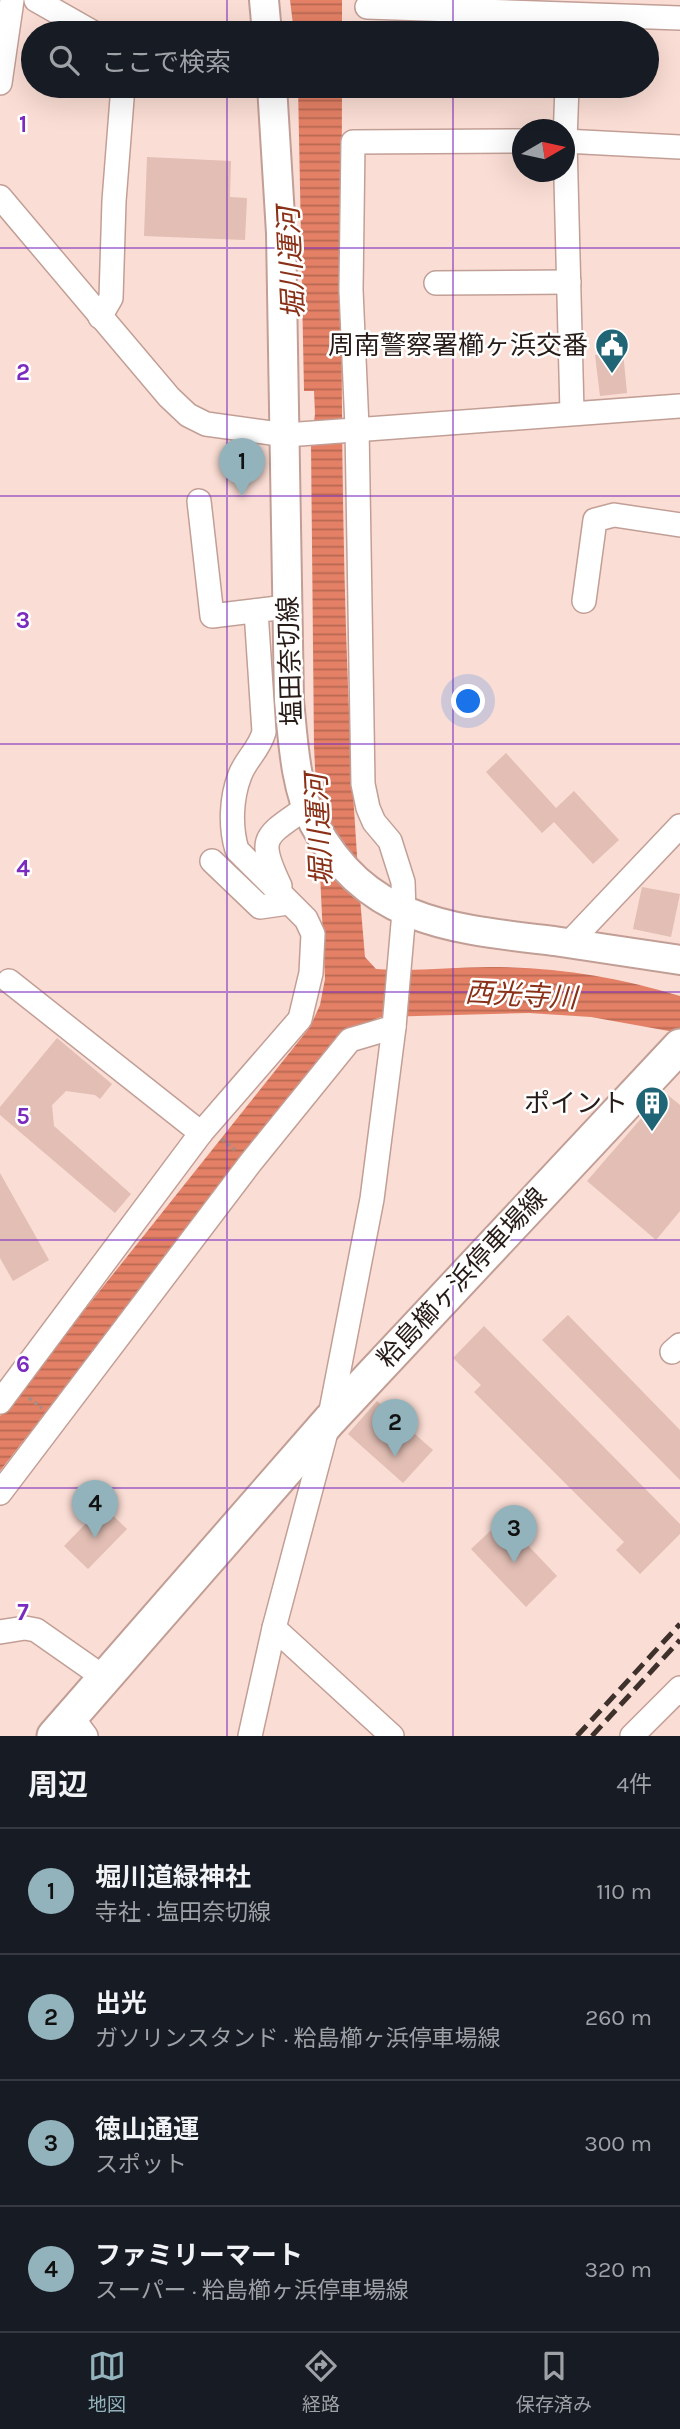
<!DOCTYPE html>
<html lang="ja">
<head>
<meta charset="utf-8">
<style>
  :root { --surface:#171b24; --page:#242831; --text:#f1f3f6; --muted:#9ea1a6; --line:#363941; --accent:#92b3bc }
  body { margin:0; font-family:Karla,"Noto Sans JP",sans-serif; background:var(--page); color:var(--text) }
  .compass { position:absolute; left:512px; top:119px; width:63px; height:63px; border-radius:50%; background:var(--surface); box-shadow:0 7px 28px #0002; rotate:81deg }
  .you { position:absolute; left:469px; top:702px; width:24px; height:24px; margin:-18px; border:5px solid #fff; border-radius:50%; background:#1a73e8; box-shadow:0 0 0 10px #1a73e833 }
  .badge { display:grid; place-items:center; width:46px; height:46px; border-radius:50%; background:var(--accent); color:#111; font-size:23px; font-weight:700 }
  .pin { position:absolute; translate:-50% -58px; filter:drop-shadow(0 2px 4px #0008) }
  .pin::after { content:''; position:absolute; top:37px; width:24px; height:21px; background:inherit; clip-path:polygon(0 0,100% 0,50% 100%) }
  .list { margin:0; padding:0; list-style:none }
  h2 { display:flex; justify-content:space-between; align-items:center; height:91px; margin:0; padding:0 28px; font-size:30px }
  h2 small { font-size:23px; font-weight:400; color:var(--muted) }
  .list li { display:grid; grid-template-columns:46px 1fr auto; gap:21px; align-items:center; box-sizing:border-box; height:126px; padding:0 28px; border-top:2px solid var(--line) }
  .list b { display:block; font-size:26px; white-space:nowrap }
  .list p { margin:0; font-size:23px; white-space:nowrap; color:var(--muted) }
  .list em { font-size:23px; font-style:normal; color:var(--muted) }
  .icon { flex:none; width:38px; height:38px; fill:none; stroke:currentColor; stroke-width:2; stroke-linecap:round; stroke-linejoin:round }
  .map { position:relative; flex:none; width:680px; height:1736px; overflow:hidden }
  .search { position:absolute; background:var(--surface); box-shadow:0 7px 28px #0002; left:21px; right:21px; top:21px; height:77px; display:flex; align-items:center; gap:18px; box-sizing:border-box; padding:0 24px; border-radius:38px; color:var(--muted); font-size:26px }
  .sheet { height:595px; background:var(--surface) }
  nav { display:flex; justify-content:space-around; align-items:center; box-sizing:border-box; height:98px; border-top:2px solid var(--line); background:var(--surface); font-size:19px; color:var(--muted) }
  nav a { display:grid; justify-items:center; gap:4px }
  nav .on { color:var(--accent) }
  .map>svg:first-child { display:block }
</style>
</head>
<body>
<div class="map">
<svg width="680" height="1736" viewBox="0 0 680 1736">
  <defs>
    <pattern id="water-rules" width="6" height="5" patternUnits="userSpaceOnUse" patternTransform="scale(1.75)"><rect width="6" height="5" fill="#e38065"/><path d="M0 2.5h6" fill="none" stroke="#b86852"/></pattern>
  </defs>
  <rect width="100%" height="100%" fill="#faddd4"/>
  <g fill="url(#water-rules)">
    <path d="M290 0H342V33H294Z"/>
    <path d="M298 86H342C341 377 339 667 365 957L376 969C414 972 451 967 489 967 554 967 618 977 680 996V1033L591 1017 529 1013 381 1017 350 1029 280 1111 0 1471V1416L310 1027 320 1005 325 979 314 746 311 444 315 414 314 391H304Z"/>
  </g>
  <g fill="#e2beb4">
    <path d="M147 157 231 161 230 197 247 198 245 240 144 236Z"/>
    <path d="M623 352 627 393 600 396 595 355Z"/>
    <path d="M506 753 556 808 574 791 619 840 593 864 554 822 542 833 486 772Z"/>
    <path d="M642 887 680 894 671 937 633 929Z"/>
    <path d="M57 1038 112 1084 100 1099 95 1095 66 1091 52 1105 54 1126 131 1194 115 1213 0 1115V1107Z"/>
    <path d="M664 1092 680 1105V1211L656 1240 587 1181Z"/>
    <path d="M0 1173 49 1260 13 1281 0 1258Z"/>
    <path d="M568 1315 680 1430V1480L542 1340Z"/>
    <path d="M484 1326 680 1524V1534L640 1574 616 1550 624 1542 474 1392 481 1385 453 1358Z"/>
    <path d="M377 1401 433 1450 403 1483 348 1434Z"/>
    <path d="M103 1506 127 1529 88 1569 64 1546Z"/>
    <path d="M503 1519 557 1576 526 1607 471 1549Z"/>
  </g>
  <g fill="none" stroke-linecap="round" stroke-linejoin="round">
    <g stroke="#c29f96" stroke-width="26">
      <g id="minor">
        <path d="M36 0 94 33"/>
        <path d="M367 7 680 18"/>
        <path d="M0 83 12 0"/>
        <path d="M567 86 565 141 572 412"/>
        <path d="M564 141 680 147"/>
        <path d="M0 197 169 397 188 415 206 424 286 435 680 406"/>
        <path d="M436 283 569 282"/>
        <path d="M100 317 111 298 114 201 123 86"/>
        <path d="M199 501 212 616 286 607"/>
        <path d="M584 601 595 520 614 515 680 525"/>
        <path d="M212 861 260 907 288 903"/>
        <path d="M280 886C256 836 265 837 307 807"/>
        <path d="M569 943 680 826"/>
        <path d="M9 981 201 1133"/>
        <path d="M672 1352 680 1345"/>
        <path d="M0 1402 201 1133 300 1019 311 973 313 934 306 919 237 850C230 827 231 798 240 775 246 759 259 750 264 732L256 611"/>
        <path d="M0 1493 251 1162 350 1040 394 1027"/>
        <path d="M274 1628 392 1736"/>
        <path d="M0 1632 25 1628 36 1630 106 1679"/>
        <path d="M72 1717 86 1736"/>
        <path d="M250 1736 274 1628 329 1421 372 1199 394 1027 404 912 403 882 390 841 374 822 368 808 363 784 357 427 351 290 353 142 522 141"/>
        <path d="M632 1736 680 1688"/>
      </g>
    </g>
    <g stroke="#c29f96" stroke-width="32">
      <g id="tertiary">
        <path d="M264 0 267 33"/>
        <path d="M272 86 281 233 289 700C293 740 295 788 314 824 367 924 455 929 554 941 596 947 638 954 680 960"/>
      </g>
    </g>
    <g stroke="#c29f96" stroke-width="37">
      <path id="secondary" d="M54 1736 329 1421 680 1046"/>
    </g>
    <g stroke="#a38d86" stroke-width="3.5" stroke-dasharray="3.5 3.5" stroke-linecap="butt">
      <path d="M222 1139 235 1150"/>
      <path d="M29 1398 42 1408"/>
    </g>
    <use href="#minor" stroke="#fff" stroke-width="23"/>
    <use href="#tertiary" stroke="#fff" stroke-width="28"/>
    <use href="#secondary" stroke="#fff" stroke-width="33"/>
    <g stroke="#3e302b" stroke-width="5" stroke-dasharray="14 7" stroke-linecap="butt">
      <path d="M577 1736 680 1624"/>
      <path d="M592 1736 680 1640"/>
    </g>
  </g>
  <path fill="none" stroke="#7b2cbf" stroke-width="2" stroke-opacity="0.55" d="M227 0V33M453 0V33M227 86V1736M453 86V1736M0 248H680M0 496H680M0 744H680M0 992H680M0 1240H680M0 1488H680"/>
  <defs>
    <g id="civic-pin" transform="scale(1.75)"><path d="M0 17L-7.5 6A9.5 9.5 0 1 1 7.5 6Z" fill="#1f6575" stroke="#fff"/><path d="M-.6-6.5H3V-4.5H.6V-3L4-1V1h2V6H-6V1h2V-1L-.6-3ZM-1.2 2.5V6h2.4V2.5Z" fill="#fff"/></g>
    <g id="building-pin" transform="scale(1.75)"><path d="M0 17L-7.5 6A9.5 9.5 0 1 1 7.5 6Z" fill="#1f6575" stroke="#fff"/><path d="M-4-6H4V6H1V3H-1V6H-4ZM-2.5-4.3h1.7v1.8h-1.7ZM.8-4.3h1.7v1.8H.8ZM-2.5-1h1.7V.8h-1.7ZM.8-1h1.7V.8H.8Z" fill="#fff"/></g>
  </defs>
  <g fill-rule="evenodd">
    <use href="#civic-pin" x="612" y="345"/>
    <use href="#building-pin" x="652" y="1103"/>
  </g>
  <g text-anchor="middle" dominant-baseline="central" stroke-width="5" stroke-linejoin="round" paint-order="stroke">
    <g font-size="26" fill="#271b17" stroke="#fff" text-anchor="end">
      <text x="588" y="345">周南警察署櫛ヶ浜交番</text>
      <text x="628" y="1103">ポイント</text>
    </g>
    <g font-size="26" fill="#271b17" stroke="#fff">
      <text transform="translate(290 661) rotate(-92)">塩田奈切線</text>
      <text transform="translate(462 1278) rotate(-47)">粭島櫛ヶ浜停車場線</text>
    </g>
    <g font-size="28" font-style="italic" fill="#893017" stroke="#fff">
      <text transform="translate(291 263) rotate(-93)">堀川運河</text>
      <text transform="translate(319 830) rotate(-93)">堀川運河</text>
      <text transform="translate(521 995) rotate(3)">西光寺川</text>
    </g>
  </g>
  <g font-size="23" text-anchor="middle" font-weight="bold" fill="#7b2cbf" stroke="#fff" stroke-width="5" stroke-linejoin="round" paint-order="stroke">
    <text x="23" y="132">1</text>
    <text x="23" y="380">2</text>
    <text x="23" y="628">3</text>
    <text x="23" y="876">4</text>
    <text x="23" y="1124">5</text>
    <text x="23" y="1372">6</text>
    <text x="23" y="1620">7</text>
  </g>
</svg>
<svg class="compass" viewBox="-18 -18 36 36"><path d="M0-13l5 13h-10z" fill="#e53935"/><path d="M0 13l5-13h-10z" fill="#9ea1a6"/></svg>
<div class="you"></div>
<div class="pin badge" style="left:242px;top:496px">1</div>
<div class="pin badge" style="left:395px;top:1457px">2</div>
<div class="pin badge" style="left:514px;top:1563px">3</div>
<div class="pin badge" style="left:95px;top:1538px">4</div>
<div class="search"><svg class="icon" aria-label="search" viewBox="0 0 24 24"><circle cx="10" cy="10" r="6"/><path d="M15 15l6 6"/></svg>ここで検索</div>
</div>
<section class="sheet">
<h2>周辺<small>4件</small></h2>
<ul class="list">
<li><span class="badge">1</span><div><b>堀川道緑神社</b><p>寺社 · 塩田奈切線</p></div><em>110 m</em></li>
<li><span class="badge">2</span><div><b>出光</b><p>ガソリンスタンド · 粭島櫛ヶ浜停車場線</p></div><em>260 m</em></li>
<li><span class="badge">3</span><div><b>徳山通運</b><p>スポット</p></div><em>300 m</em></li>
<li><span class="badge">4</span><div><b>ファミリーマート</b><p>スーパー · 粭島櫛ヶ浜停車場線</p></div><em>320 m</em></li>
</ul>
</section>
<nav>
<a class="on"><svg class="icon" aria-label="map" viewBox="0 0 24 24"><path d="M3 6l6-2 6 2 6-2v14l-6 2-6-2-6 2zM9 4v14M15 6v14"/></svg>地図</a>
<a><svg class="icon" aria-label="directions" viewBox="0 0 24 24"><path d="M12 3l9 9-9 9-9-9zM9 14v-3h6M13 9l2 2-2 2"/></svg>経路</a>
<a><svg class="icon" aria-label="saved" viewBox="0 0 24 24"><path d="M7 4h10v16l-5-4-5 4z"/></svg>保存済み</a>
</nav>
</body>
</html>
